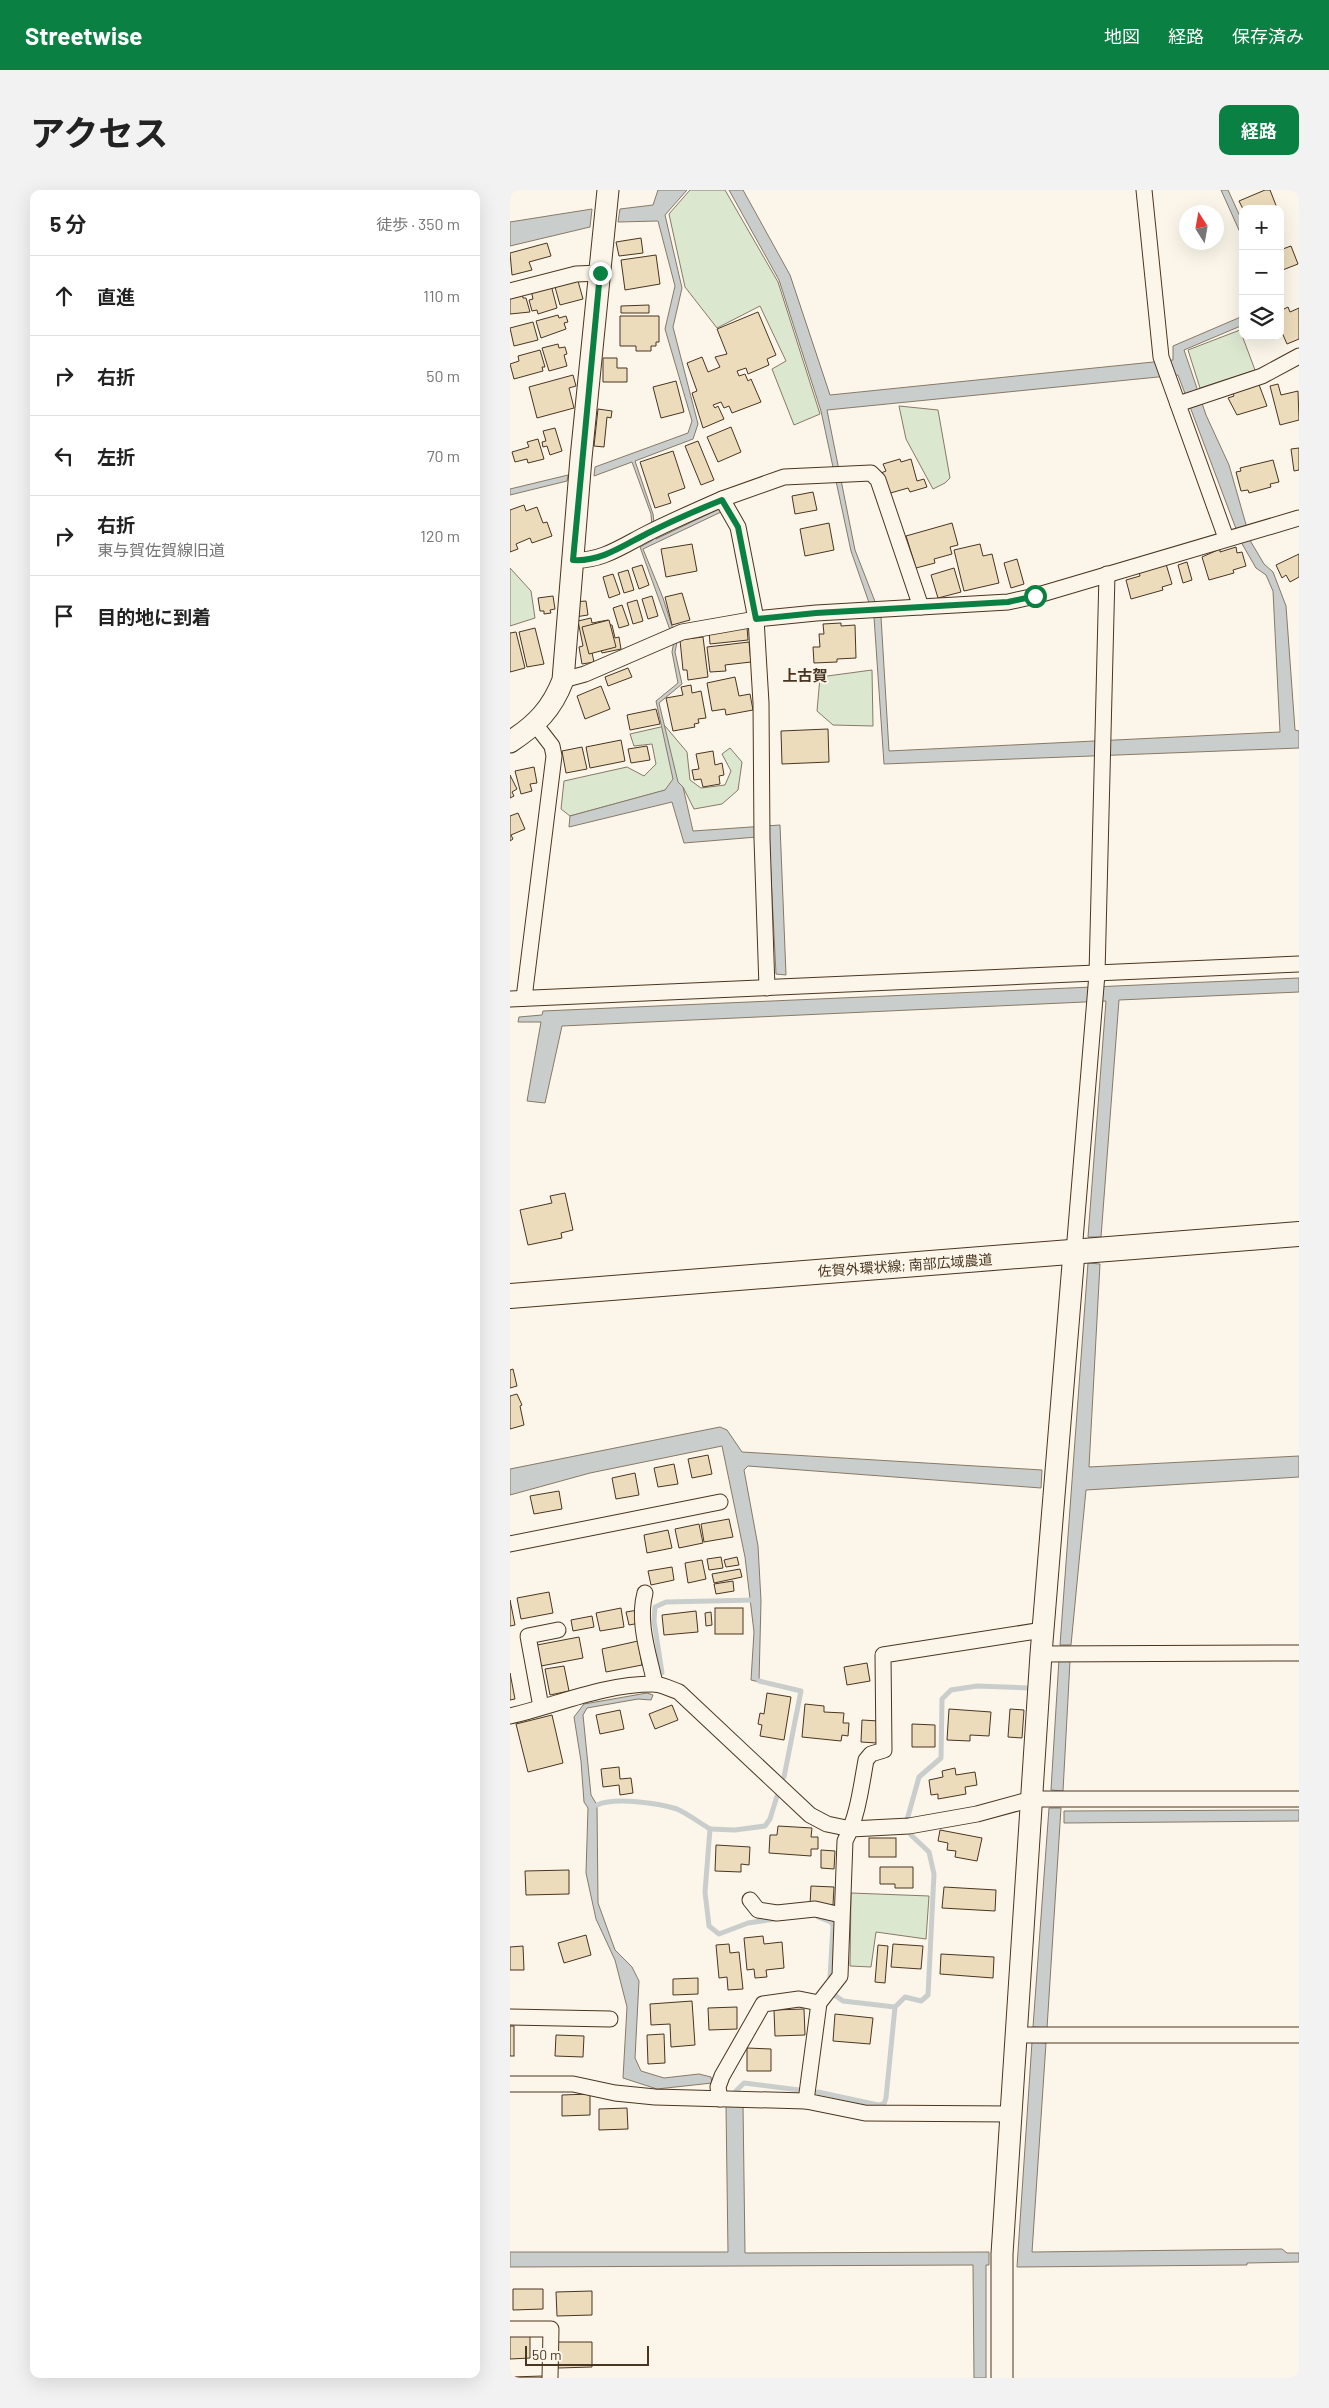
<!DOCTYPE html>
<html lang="ja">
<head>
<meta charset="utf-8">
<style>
  :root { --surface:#fff; --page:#f2f2f2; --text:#222; --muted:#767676; --line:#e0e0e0; --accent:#0b8043 }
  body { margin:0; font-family:Barlow,"Noto Sans JP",sans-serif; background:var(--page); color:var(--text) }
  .controls { position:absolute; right:15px; top:15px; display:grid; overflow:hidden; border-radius:10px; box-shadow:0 5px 20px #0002 }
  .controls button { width:45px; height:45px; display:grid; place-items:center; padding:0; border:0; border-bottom:1px solid var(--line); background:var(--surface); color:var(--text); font:25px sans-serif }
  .compass { position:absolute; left:669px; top:15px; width:45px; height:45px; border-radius:50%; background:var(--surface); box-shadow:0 5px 20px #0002; rotate:349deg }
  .scale { position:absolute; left:15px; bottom:12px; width:124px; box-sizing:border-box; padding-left:5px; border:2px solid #4a3520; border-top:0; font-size:14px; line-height:18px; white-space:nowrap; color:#4a3520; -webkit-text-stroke:4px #fbf6e9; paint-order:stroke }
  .stop { position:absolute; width:15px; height:15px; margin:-11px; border:4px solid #0b8043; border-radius:50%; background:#fff }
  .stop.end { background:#0b8043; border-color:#fff; box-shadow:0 1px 5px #0008 }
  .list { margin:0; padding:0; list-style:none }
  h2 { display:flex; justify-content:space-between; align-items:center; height:65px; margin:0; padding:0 20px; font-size:21px }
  h2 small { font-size:16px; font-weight:400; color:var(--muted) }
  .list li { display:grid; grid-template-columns:32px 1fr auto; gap:15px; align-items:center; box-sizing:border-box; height:80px; padding:0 20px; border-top:1px solid var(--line) }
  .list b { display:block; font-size:19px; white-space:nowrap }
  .list p { margin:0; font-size:16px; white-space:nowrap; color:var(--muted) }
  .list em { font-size:16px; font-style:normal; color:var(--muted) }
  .icon { flex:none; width:28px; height:28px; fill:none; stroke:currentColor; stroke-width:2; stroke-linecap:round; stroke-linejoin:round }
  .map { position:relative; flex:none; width:789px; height:2188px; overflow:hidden; border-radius:10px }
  header { display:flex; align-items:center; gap:30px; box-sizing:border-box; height:70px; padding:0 25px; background:var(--accent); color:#fff }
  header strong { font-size:24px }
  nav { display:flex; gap:28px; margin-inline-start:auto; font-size:18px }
  .intro { display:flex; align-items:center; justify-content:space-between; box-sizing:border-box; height:120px; padding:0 30px }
  h1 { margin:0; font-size:35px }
  .button { padding:12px 22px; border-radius:10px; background:var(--accent); color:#fff; font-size:18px; font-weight:700 }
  main { display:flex; gap:30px; padding:0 30px }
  aside { flex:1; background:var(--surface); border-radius:10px; box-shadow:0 5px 20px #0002 }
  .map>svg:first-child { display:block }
</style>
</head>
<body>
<header>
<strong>Streetwise</strong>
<nav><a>地図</a><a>経路</a><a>保存済み</a></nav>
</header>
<div class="intro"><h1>アクセス</h1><a class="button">経路</a></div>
<main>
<aside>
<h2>5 分<small>徒歩 · 350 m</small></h2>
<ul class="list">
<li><svg class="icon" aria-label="ahead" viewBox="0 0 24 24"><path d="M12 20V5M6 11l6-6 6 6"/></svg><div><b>直進</b></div><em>110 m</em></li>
<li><svg class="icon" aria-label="right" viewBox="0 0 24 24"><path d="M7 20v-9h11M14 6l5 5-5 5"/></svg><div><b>右折</b></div><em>50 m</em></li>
<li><svg class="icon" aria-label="left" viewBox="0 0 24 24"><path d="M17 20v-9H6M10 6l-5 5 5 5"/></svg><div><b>左折</b></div><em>70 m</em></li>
<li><svg class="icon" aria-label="right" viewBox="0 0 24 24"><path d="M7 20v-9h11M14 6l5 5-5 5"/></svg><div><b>右折</b><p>東与賀佐賀線旧道</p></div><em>120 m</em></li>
<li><svg class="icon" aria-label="arrive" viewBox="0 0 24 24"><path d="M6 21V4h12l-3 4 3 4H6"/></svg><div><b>目的地に到着</b></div></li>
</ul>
</aside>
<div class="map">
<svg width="789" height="2188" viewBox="0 0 789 2188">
  <rect width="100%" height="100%" fill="#fbf6e9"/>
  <g fill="#dce7d0" stroke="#887966">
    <path d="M180 0H215L268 92 310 224 284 235 262 179 276 171 250 116 207 138 175 97 159 24Z"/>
    <path d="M730 140 745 180 690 198 678 160Z"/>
    <path d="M389 216 428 220 440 288 435 293 423 299 396 249Z"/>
    <path d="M0 378 21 401 25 428 0 436Z"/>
    <path d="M362 480 363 536 323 535 307 521 310 487Z"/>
    <path d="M155 536 177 562 180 590 191 598 215 595 221 581 212 564 220 558 232 572 228 600 212 614 184 619 173 597 168 592 156 600 60 626 51 619 54 591 117 577 134 586 146 574 142 554 124 556 120 544Z"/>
    <path d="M341 1703 419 1706 416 1749 366 1742 361 1777 340 1776Z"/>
  </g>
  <g fill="#c9cecd" stroke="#887966" fill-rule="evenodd">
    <path d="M148 0H177L155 25 172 98 163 137 188 234 183 249 125 271 143 324 146 349 209 319 211 322 133 359 153 408 167 452 165 462 172 494 149 513 168 592 173 597 183 641 270 635 276 785 266 784 259 646 174 653 162 612 59 637 60 626 155 600 163 589 146 511 168 493 162 462 164 451 130 357 143 350 141 324 122 272 84 286 85 277 178 243 182 231 155 139 165 96 148 31 108 32 110 19 143 15Z"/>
    <path d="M219 0H233L280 85 320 205 663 170V156L733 126V135L674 160 696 225 719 275 741 352 754 374 763 382 776 416 785 540 789 541V558L374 574 364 427 341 361 311 221 269 90ZM668 185 731 352 746 378 756 385 763 401 770 542 379 561 371 427 345 360 317 220Z"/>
    <path d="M711 0H718L733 33V49Z"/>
    <path d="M82 19 80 37 0 56V32Z"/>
    <path d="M58 285 57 291 0 305V299Z"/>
    <path d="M789 788V802L609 810 591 1047H578L596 811 52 836 35 913 17 911 31 832H8L9 827 32 825 33 821Z"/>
    <path d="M578 1073 590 1074 579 1277 789 1266V1287L576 1300 561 1455H550Z"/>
    <path d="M210 1237 217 1240 232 1262 532 1280 531 1298 238 1276 234 1280 248 1356 251 1411 249 1492 241 1490 244 1442 235 1367 212 1256 80 1283 0 1305V1279Z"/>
    <path d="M549 1469 560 1471 553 1601 541 1600Z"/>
    <path d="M137 1503 143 1505 141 1510 128 1509 77 1518 73 1525 81 1605 87 1615 88 1713 105 1760 122 1777 129 1791 125 1868 131 1881 154 1888 189 1884 201 1887 202 1893 147 1899 113 1888 117 1817 105 1770 86 1729 76 1683 78 1618 74 1612 71 1571 64 1527 74 1514Z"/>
    <path d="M539 1618H551L537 1838 523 1837Z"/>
    <path d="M789 1620V1631L554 1633V1621Z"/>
    <path d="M522 1852 536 1853 522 2062 772 2059 777 2063H789V2072L737 2073V2075L507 2077Z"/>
    <path d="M233 1915 235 2063 479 2062V2075H476V2188H464L463 2075 0 2077V2062H218L216 1916Z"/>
  </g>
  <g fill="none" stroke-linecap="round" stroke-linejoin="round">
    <g stroke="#c9cecd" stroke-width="5">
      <path d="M152 1483 144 1431 145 1417 156 1412 245 1410"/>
      <path d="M249 1491 291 1501 274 1587"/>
      <path d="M87 1615C105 1607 148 1613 167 1619 178 1624 190 1633 200 1639L195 1702 199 1736 209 1744 238 1733 265 1729"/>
      <path d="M397 1630 409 1587 431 1568 432 1509 441 1500 467 1496 519 1498"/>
      <path d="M200 1639 225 1640 255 1636 260 1629 267 1606"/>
      <path d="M308 1727 321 1732 323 1736 320 1787"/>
      <path d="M385 1817 395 1807 411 1811 418 1805 424 1684 419 1662 401 1645"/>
      <path d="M225 1902 234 1893 289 1900"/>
      <path d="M308 1902 368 1915 374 1914 376 1908 385 1817 333 1811 326 1806"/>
    </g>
  </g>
  <g fill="#ecdcbc" stroke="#4a3520">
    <path d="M755 0H760L767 18 733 19 729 11Z"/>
    <path d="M131 48 133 63 109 66 106 52Z"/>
    <path d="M37 53 41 66 19 72 22 80 2 85 0 63Z"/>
    <path d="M781 56 788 74 770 81V60Z"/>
    <path d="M146 65 150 94 115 100 111 70Z"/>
    <path d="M68 91 73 109 50 115 45 97Z"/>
    <path d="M41 95 47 118 28 124 27 120 22 121 19 110 23 109 21 100Z"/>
    <path d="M12 103 13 108H16L20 122 0 124V106Z"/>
    <path d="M139 115V123H111V116Z"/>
    <path d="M778 117 780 122 789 118V149L777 154 770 138V121Z"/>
    <path d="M248 122 266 165 257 169 259 175 238 184 236 178 227 181 229 186 235 184 238 191 241 189 251 212 222 223 219 216 214 218 211 212 203 215 205 218 208 216 214 229 193 238 182 203 187 201 177 173 192 167 198 182 210 177 205 167 217 164 207 139Z"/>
    <path d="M48 125 49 128 56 126 58 132 54 133 56 139 31 148 26 131Z"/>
    <path d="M110 126H149V152H146V156H141V161H126V156H110Z"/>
    <path d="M23 132 28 150 4 156 0 138Z"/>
    <path d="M48 154 49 158 55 157 57 164 54 165 57 176 39 181 32 158Z"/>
    <path d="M30 160 35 177H32L33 181 4 189 0 174 9 171 8 166Z"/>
    <path d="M93 168H107V178H117V192H93Z"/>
    <path d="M63 185 66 196 59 198 64 218 27 228 19 197Z"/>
    <path d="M166 191 174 222 151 228 143 197Z"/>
    <path d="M748 192 757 216 727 225 718 208 724 206 722 201Z"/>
    <path d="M768 194 771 205 788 201 789 230 770 235 760 196Z"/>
    <path d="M88 219 102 221 101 228 97 227 94 257 84 256Z"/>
    <path d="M221 237 231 262 208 272 197 247Z"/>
    <path d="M45 238 52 261 40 265 37 256 33 257 32 252 36 251 33 241Z"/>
    <path d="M28 249 34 269 18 273 17 269 5 272 2 262 19 257 17 252Z"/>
    <path d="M188 251 204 290 191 295 175 256Z"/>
    <path d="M789 258V280L784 281 781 259Z"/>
    <path d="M163 261 175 298 158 304 161 313 145 318 130 272Z"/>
    <path d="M390 269 391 272 401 269 407 291 414 289 417 297 400 302 398 298 377 304 371 283 376 281 373 274Z"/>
    <path d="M763 270 769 292 760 294 761 297 739 303 738 300 731 301 726 282 731 281 730 278Z"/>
    <path d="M303 302 307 320 285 324 282 306Z"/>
    <path d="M14 315 16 321 27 317 33 333 37 332 42 346 22 353 20 348 6 354 8 359 0 362V320Z"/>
    <path d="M319 333 324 360 295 366 290 339Z"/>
    <path d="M442 333 448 355 440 357 442 364 424 369 425 373 406 378 396 346Z"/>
    <path d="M182 354 187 381 156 387 151 359Z"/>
    <path d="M470 354 473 366 482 364 489 393 454 401 444 360Z"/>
    <path d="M726 357 727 363 732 362 736 376 723 380 724 383 699 390 692 367 710 359V362Z"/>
    <path d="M789 364V387L780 392 776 385 772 388 766 375Z"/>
    <path d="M507 369 514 394 501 398 494 373Z"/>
    <path d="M677 372 682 390 673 393 668 375Z"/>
    <path d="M656 374 662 394 652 397 653 400 621 409 616 390 630 386 629 382Z"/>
    <path d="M132 375 139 395 129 399 122 378Z"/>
    <path d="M444 378 451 402 428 408 421 385Z"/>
    <path d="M118 380 124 400 114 403 108 383Z"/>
    <path d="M103 384 110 404 99 408 93 387Z"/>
    <path d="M172 403 180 430 162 435 155 407Z"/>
    <path d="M43 406 45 419 40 420 41 423 34 424V421H30L28 408Z"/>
    <path d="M142 406 148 426 138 429 132 409Z"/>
    <path d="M127 410 133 431 123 434 117 413Z"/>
    <path d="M76 411 78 425 65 427 63 412Z"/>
    <path d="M112 415 119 435 109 438 103 418Z"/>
    <path d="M81 428 82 433 98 430 100 435H102L105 448 109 447 111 459 92 463 90 456 81 458 84 472 72 474 69 457 73 456 68 431Z"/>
    <path d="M99 430 106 457 79 464 72 437Z"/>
    <path d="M331 433V436L345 435 346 468 327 469V472L304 473 303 457H310L309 444H314L313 434Z"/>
    <path d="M237 437 238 450 200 454 199 441Z"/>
    <path d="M25 438 34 474 17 477 9 442Z"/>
    <path d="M6 442 15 478 0 482V443Z"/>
    <path d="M193 447 198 487 178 490 177 480H173L170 450Z"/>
    <path d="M239 452 241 472 215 475 216 481 200 482 197 457Z"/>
    <path d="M118 478 122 487 98 496 95 487Z"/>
    <path d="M225 487 229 506 240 504 243 520 216 525 215 519 202 521 197 493Z"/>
    <path d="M181 495 182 503 191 501 196 528 188 529 189 533 184 534 185 537 163 541 156 508 173 505 171 497Z"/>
    <path d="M91 496 100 519 75 529 67 506Z"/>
    <path d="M146 519 150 534 120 540 117 525Z"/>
    <path d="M318 539 319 572 272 574 271 541Z"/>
    <path d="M111 550 115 571 80 578 76 557Z"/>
    <path d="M137 556 140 570 121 573 118 559Z"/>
    <path d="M72 557 77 579 56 583 52 561Z"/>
    <path d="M203 561 205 575 212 573 214 585 209 586 210 594 193 597 191 589 184 590 182 580 189 579 186 564Z"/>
    <path d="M24 577 27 593 20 594 22 601 11 604 5 581Z"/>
    <path d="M0 585 7 599 2 602 4 606 0 608Z"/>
    <path d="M8 623 15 639 1 645 3 649 0 651V626Z"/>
    <path d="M55 1003 63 1040 51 1043 52 1048 18 1055 10 1020 42 1013 40 1006Z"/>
    <path d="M3 1179 7 1196 0 1198V1180Z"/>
    <path d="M7 1204 12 1215 10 1216 14 1235 0 1239V1206Z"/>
    <path d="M198 1265 202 1284 182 1288 178 1269Z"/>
    <path d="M164 1274 168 1294 148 1297 144 1278Z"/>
    <path d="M125 1283 129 1305 106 1309 102 1288Z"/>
    <path d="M49 1301 52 1319 24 1324 20 1306Z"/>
    <path d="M219 1329 223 1347 194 1352 191 1334Z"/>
    <path d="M189 1334 193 1353 169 1358 165 1339Z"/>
    <path d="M158 1340 162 1358 137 1363 134 1345Z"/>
    <path d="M211 1367 213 1378 199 1380 197 1369Z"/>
    <path d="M227 1367 229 1375 216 1377 214 1370Z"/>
    <path d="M192 1370 196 1389 178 1393 175 1373Z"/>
    <path d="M162 1377 164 1390 141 1395 138 1381Z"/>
    <path d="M230 1379 232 1387 204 1393 202 1384Z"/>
    <path d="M223 1391 224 1401 206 1404 204 1394Z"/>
    <path d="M39 1402 43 1423 11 1429 7 1408Z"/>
    <path d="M0 1410 5 1435 0 1436Z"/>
    <path d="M111 1418 114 1437 90 1441 86 1423Z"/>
    <rect x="205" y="1418" width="28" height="26"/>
    <path d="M128 1420 130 1433 119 1435 116 1422Z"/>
    <path d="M186 1421 188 1442 154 1445 152 1425Z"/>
    <path d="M201 1422 202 1435 196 1436 195 1423Z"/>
    <path d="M82 1426 84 1437 63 1441 61 1430Z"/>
    <path d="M69 1447 73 1468 31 1476 27 1455Z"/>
    <path d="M128 1451 132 1475 96 1482 92 1459Z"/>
    <path d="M357 1473 360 1491 337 1495 334 1477Z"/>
    <path d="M54 1476 59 1501 40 1505 35 1479Z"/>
    <path d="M0 1483 5 1509 0 1510Z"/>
    <path d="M257 1503 281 1507 274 1550 250 1546 252 1535 248 1534 250 1523 254 1524Z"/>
    <path d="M295 1514 314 1516V1522L334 1523 333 1533H339L338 1546 332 1545 331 1551 292 1547Z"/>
    <path d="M162 1515 168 1530 145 1539 139 1524Z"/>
    <path d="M439 1519 481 1522 479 1546 460 1545V1551L437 1550Z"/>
    <path d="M500 1519 514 1520 512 1548 498 1547Z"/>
    <path d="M110 1520 114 1539 90 1544 86 1525Z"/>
    <path d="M42 1525 53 1573 18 1582 6 1534Z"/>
    <path d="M352 1530 369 1531 367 1553 351 1552Z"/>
    <path d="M402 1534 425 1535V1557H402Z"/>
    <path d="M109 1577 110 1589 121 1588 123 1603 110 1605 109 1595 93 1597 91 1579Z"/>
    <path d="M445 1578 446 1585 465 1582 467 1595 455 1597 456 1604 428 1609V1604L421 1605 419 1590 433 1587 432 1581Z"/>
    <path d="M268 1636 302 1638 301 1647H308V1659H301V1666L259 1663 260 1645H267Z"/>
    <path d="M430 1640 472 1648 467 1671 445 1667 446 1661 437 1660 438 1653 428 1651Z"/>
    <rect x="359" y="1648" width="27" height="19"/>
    <path d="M206 1655 240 1657 239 1675 231 1674V1682L205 1681Z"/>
    <path d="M311 1660 325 1661 324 1679 311 1678Z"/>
    <path d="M370 1677H403V1698H385V1694H370Z"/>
    <path d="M59 1680V1704L16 1705 15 1681Z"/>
    <path d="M301 1696 324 1697 323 1715H300Z"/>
    <path d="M434 1697 486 1700 485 1721 432 1718Z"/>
    <path d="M76 1745 81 1765 54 1773 48 1753Z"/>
    <path d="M253 1746 254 1754 272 1752 274 1778 256 1780 257 1787 245 1788 244 1779 237 1780 234 1748Z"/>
    <path d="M219 1754 220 1763 229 1762 233 1799 218 1800 217 1787 209 1788 206 1755Z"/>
    <path d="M383 1754 413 1756 411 1779 381 1777Z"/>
    <path d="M368 1755 378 1756 375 1793 365 1792Z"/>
    <path d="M13 1756 14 1780H0V1757Z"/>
    <path d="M431 1764 484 1767 483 1788 430 1784Z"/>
    <path d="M188 1788V1804L163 1805V1789Z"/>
    <path d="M182 1811 185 1855 161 1857 160 1834 141 1835 140 1814Z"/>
    <path d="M227 1817V1839L199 1840 198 1818Z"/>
    <path d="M294 1819 295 1845 265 1846 264 1820Z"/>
    <path d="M325 1824 363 1828 360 1854 323 1851Z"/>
    <rect x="0" y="1836" width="4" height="30"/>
    <path d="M154 1844 155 1873 138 1874 137 1845Z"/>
    <path d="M46 1845 74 1846 73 1867 45 1866Z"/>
    <path d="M237 1858 261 1859V1881H237Z"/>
    <path d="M80 1904V1925L52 1926V1905Z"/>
    <path d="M117 1918 118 1939 89 1940V1919Z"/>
    <path d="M3 2099H33V2119L3 2120Z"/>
    <path d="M82 2101V2125L47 2126 46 2102Z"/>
    <path d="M20 2145V2168L0 2169V2146Z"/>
    <path d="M47 2152H82V2177L48 2178Z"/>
    <path d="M33 2186V2188H2L1 2187Z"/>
  </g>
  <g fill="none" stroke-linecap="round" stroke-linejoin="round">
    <g stroke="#4a3520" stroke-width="17">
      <g id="street">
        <path d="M634 0 651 167 716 348"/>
        <path d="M0 101 66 84 90 83"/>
        <path d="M668 214 752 186 789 166"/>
        <path d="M212 309 274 287 361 283 368 290 411 417"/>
        <path d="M63 370C91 372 114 355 138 343 162 331 187 320 212 309L228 337 246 429 251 513 252 649 257 798"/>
        <path d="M53 490 75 484 172 442 246 429 306 423 498 412 525 406 789 328"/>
        <path d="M14 808 44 566 42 556 25 534"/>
        <path d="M0 809 789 774"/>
        <path d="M564 1062 587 784 597 384"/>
        <path d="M0 1354 210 1312"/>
        <path d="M135 1403C127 1432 139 1465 145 1494"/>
        <path d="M531 1464 789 1463"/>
        <path d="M31 1517 18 1446 48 1440"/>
        <path d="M0 1526C47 1515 94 1494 143 1494 151 1494 161 1499 169 1502L300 1625 317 1634 341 1639 399 1636 467 1624 522 1609H789"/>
        <path d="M240 1710 248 1720 267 1723 305 1719 331 1725"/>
        <path d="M0 1827 100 1829"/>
        <path d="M506 1845H789"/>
        <path d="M0 1894H63L105 1903 145 1907 296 1911 355 1923 501 1924"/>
        <path d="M210 1909 208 1897 212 1886 253 1814 289 1809 309 1813"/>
        <path d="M296 1911 309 1813 330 1786 335 1651C348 1626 351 1597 356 1570L361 1564 374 1560 373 1465 533 1440"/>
        <path d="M0 2139H41L40 2188"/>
      </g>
    </g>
    <g stroke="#4a3520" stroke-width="23">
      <g id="secondary">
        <path d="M0 552C26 535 42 519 53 490L71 268 98 0"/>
        <path d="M492 2188V2064L501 1924 531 1464 564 1062"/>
      </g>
    </g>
    <g stroke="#4a3520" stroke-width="26">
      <path id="primary" d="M0 1106 789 1044"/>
    </g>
    <use href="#street" stroke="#fbf6e9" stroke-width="15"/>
    <use href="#secondary" stroke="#fbf6e9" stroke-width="21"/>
    <use href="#primary" stroke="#fbf6e9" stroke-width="24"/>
  </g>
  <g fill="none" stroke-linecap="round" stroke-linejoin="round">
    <path stroke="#0b8043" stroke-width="6" d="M90 83 63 370C91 372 114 355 138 343 162 331 187 320 212 310L228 337 246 429 306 423 498 412 525 406"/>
  </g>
  <g text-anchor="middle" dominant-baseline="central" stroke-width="4" stroke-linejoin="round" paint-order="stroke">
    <g font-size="14" fill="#4a3520" stroke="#fbf6e9">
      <text transform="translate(395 1075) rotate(-4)">佐賀外環状線; 南部広域農道</text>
    </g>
    <g font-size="15" font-weight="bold" fill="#4a3520" stroke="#fbf6e9">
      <text x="295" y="485">上古賀</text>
    </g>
  </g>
</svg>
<div class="controls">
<button>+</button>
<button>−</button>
<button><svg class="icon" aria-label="layers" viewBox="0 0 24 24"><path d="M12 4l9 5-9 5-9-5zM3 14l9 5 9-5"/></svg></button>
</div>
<svg class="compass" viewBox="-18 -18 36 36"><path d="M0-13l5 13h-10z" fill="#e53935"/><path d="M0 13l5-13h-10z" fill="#767676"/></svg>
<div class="scale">50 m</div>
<div class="stop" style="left:525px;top:406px"></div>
<div class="stop end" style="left:90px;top:83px"></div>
</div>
</main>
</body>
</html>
